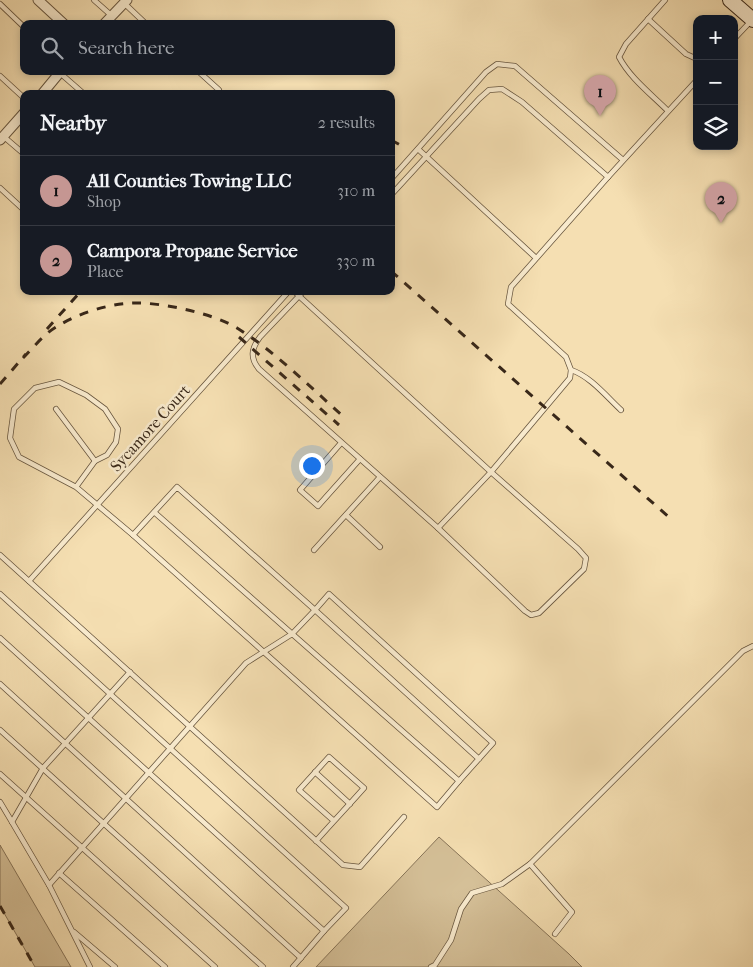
<!DOCTYPE html>
<html lang="en">
<head>
<meta charset="utf-8">
<style>
  :root { --surface:#171b24; --page:#242831; --text:#f1f3f6; --muted:#9ea1a6; --line:#363941; --accent:#c59692 }
  body { margin:0; font-family:"IM FELL French Canon",serif; background:var(--page); color:var(--text) }
  .controls { position:absolute; right:15px; top:15px; display:grid; overflow:hidden; border-radius:10px; box-shadow:0 2px 8px #0003 }
  .controls button { width:45px; height:45px; display:grid; place-items:center; padding:0; border:0; border-bottom:1px solid var(--line); background:var(--surface); color:var(--text); font:25px sans-serif }
  .you { position:absolute; left:311px; top:465px; width:18px; height:18px; margin:-12px; border:4px solid #fff; border-radius:50%; background:#1a73e8; box-shadow:0 0 0 8px #1a73e833 }
  .badge { display:grid; place-items:center; width:32px; height:32px; border-radius:50%; background:var(--accent); color:#111; font-size:16px; font-weight:700 }
  .pin { position:absolute; translate:-50% -41px; filter:drop-shadow(0 1px 2px #0008) }
  .pin::after { content:''; position:absolute; top:26px; width:18px; height:15px; background:inherit; clip-path:polygon(0 0,100% 0,50% 100%) }
  .list { margin:0; padding:0; list-style:none }
  h2 { display:flex; justify-content:space-between; align-items:center; height:65px; margin:0; padding:0 20px; font-size:21px }
  h2 small { font-size:16px; font-weight:400; color:var(--muted) }
  .list li { display:grid; grid-template-columns:32px 1fr auto; gap:15px; align-items:center; box-sizing:border-box; height:70px; padding:0 20px; border-top:1px solid var(--line) }
  .list b { display:block; font-size:19px; white-space:nowrap }
  .list p { margin:0; font-size:16px; white-space:nowrap; color:var(--muted) }
  .list em { font-size:16px; font-style:normal; color:var(--muted) }
  .icon { flex:none; width:28px; height:28px; fill:none; stroke:currentColor; stroke-width:2; stroke-linecap:round; stroke-linejoin:round }
  .map { position:relative; flex:none; width:753px; height:967px; overflow:hidden }
  .search { position:absolute; background:var(--surface); box-shadow:0 2px 8px #0003; left:20px; top:20px; width:375px; height:55px; display:flex; align-items:center; gap:12px; box-sizing:border-box; padding:0 18px; border-radius:10px; color:var(--muted); font-size:19px }
  .panel { position:absolute; background:var(--surface); box-shadow:0 2px 8px #0003; left:20px; top:90px; width:375px; height:205px; border-radius:10px }
  .map>svg:first-child { display:block }
</style>
</head>
<body>
<div class="map">
<svg width="753" height="967" viewBox="0 0 753 967">
  <rect width="100%" height="100%" fill="#f5dfb2"/>
  <filter id="stains"><feTurbulence type="fractalNoise" baseFrequency=".004" numOctaves="4"/><feColorMatrix values="0 0 0 0 .2 0 0 0 0 .09 0 0 0 0 .02 0 0 0 .5 -.17"/></filter>
  <radialGradient id="worn" r=".72"><stop offset=".6" stop-color="#630" stop-opacity="0"/><stop offset="1" stop-color="#630" stop-opacity=".3"/></radialGradient>
  <g fill="#d5c098" stroke="#877458">
    <path d="M439 837 569 954 582 967H316Z"/>
    <path d="M0 845 71 967H35L0 906Z"/>
  </g>
  <g fill="none" stroke-linecap="round" stroke-linejoin="round">
    <g stroke="#68563f" stroke-width="6">
      <g id="lane">
        <path d="M94 0 112 16"/>
        <path d="M665 0 626 44 619 57C630 78 651 94 668 111"/>
        <path d="M124 3 146 24"/>
        <path d="M0 4 24 27"/>
        <path d="M648 19 686 54 697 59"/>
        <path d="M734 39 751 21"/>
        <path d="M198 71 219 90 216 94"/>
        <path d="M60 73 84 94"/>
        <path d="M0 76 24 98"/>
        <path d="M3 136 24 154"/>
        <path d="M418 149 536 258"/>
        <path d="M391 179 486 72 497 64 515 66 623 160"/>
        <path d="M0 188 24 210"/>
        <path d="M391 195 479 99 489 90 502 89 522 102 608 177"/>
        <path d="M294 291 299 296 491 472 578 549 586 558 584 569 539 613 531 615 525 611 438 528 259 369C250 358 251 349 260 337L299 296 304 291"/>
        <path d="M571 370C590 376 606 396 621 410"/>
        <path d="M56 409 95 461"/>
        <path d="M341 443 300 490 318 506 360 459"/>
        <path d="M76 487 95 461 107 455 116 442 118 429 105 409 86 395 59 382 35 388 14 409 10 438 19 457 76 487 133 535"/>
        <path d="M346 515 380 547"/>
        <path d="M438 528 491 472 570 378 571 370 566 357 508 304 511 287 608 177 697 80"/>
        <path d="M314 550 380 477"/>
        <path d="M0 555 343 865 360 867 404 817"/>
        <path d="M29 581 289 291"/>
        <path d="M0 594 346 908 324 931"/>
        <path d="M0 638 324 931 293 967"/>
        <path d="M130 672 43 768 12 822 49 885 246 663 292 634 315 610 177 487 133 535 437 807 459 781 154 512"/>
        <path d="M0 684 301 958"/>
        <path d="M0 730 263 967"/>
        <path d="M315 772 350 804"/>
        <path d="M0 774 215 967"/>
        <path d="M459 781 493 743 329 594 315 610 479 759"/>
        <path d="M0 802 12 822"/>
        <path d="M316 841C332 823 348 806 364 788L329 757 299 790 334 821"/>
        <path d="M59 873 165 967"/>
        <path d="M49 885 90 967"/>
        <path d="M74 932 115 967"/>
        <path d="M555 934 572 912 530 864 743 651 753 646"/>
        <path d="M431 967 435 965 451 940 461 909 472 893 502 884 530 864"/>
      </g>
    </g>
    <g stroke="#68563f" stroke-width="11">
      <g id="street">
        <path d="M38 0 64 24"/>
        <path d="M104 24 127 0"/>
        <path d="M42 94 61 71"/>
        <path d="M0 140 24 113"/>
      </g>
    </g>
    <g stroke="#392819" stroke-width="16">
      <path id="secondary" d="M730 0 753 20"/>
    </g>
    <use href="#lane" stroke="#f8eacd" stroke-width="4.5"/>
    <use href="#street" stroke="#f8eacd" stroke-width="9"/>
    <use href="#secondary" stroke="#f8eacd" stroke-width="14"/>
    <g stroke="#392819" stroke-width="3" stroke-dasharray="9 9" stroke-linecap="butt">
      <path d="M391 140 404 147"/>
      <path d="M391 271 671 519"/>
      <path d="M47 329 81 291"/>
      <path d="M239 337 339 425"/>
      <path d="M23 358C33 348 44 334 56 327 77 314 107 304 132 303 161 302 212 313 237 328 277 353 310 387 345 418"/>
      <path d="M0 384 26 354"/>
      <path d="M0 906 35 967"/>
    </g>
  </g>
  <g text-anchor="middle" dominant-baseline="central" stroke-width="5" stroke-linejoin="round" paint-order="stroke">
    <g font-size="16" fill="#392819" stroke="#f8eacd">
      <text transform="translate(150 428) rotate(-48)">Sycamore Court</text>
    </g>
  </g>
  <rect width="100%" height="100%" filter="url(#stains)"/>
  <rect width="100%" height="100%" fill="url(#worn)"/>
</svg>
<div class="controls">
<button>+</button>
<button>−</button>
<button><svg class="icon" aria-label="layers" viewBox="0 0 24 24"><path d="M12 4l9 5-9 5-9-5zM3 14l9 5 9-5"/></svg></button>
</div>
<div class="you"></div>
<div class="pin badge" style="left:600px;top:116px">1</div>
<div class="pin badge" style="left:721px;top:223px">2</div>
<div class="search"><svg class="icon" aria-label="search" viewBox="0 0 24 24"><circle cx="10" cy="10" r="6"/><path d="M15 15l6 6"/></svg>Search here</div>
<section class="panel">
<h2>Nearby<small>2 results</small></h2>
<ul class="list">
<li><span class="badge">1</span><div><b>All Counties Towing LLC</b><p>Shop</p></div><em>310 m</em></li>
<li><span class="badge">2</span><div><b>Campora Propane Service</b><p>Place</p></div><em>330 m</em></li>
</ul>
</section>
</div>
</body>
</html>
